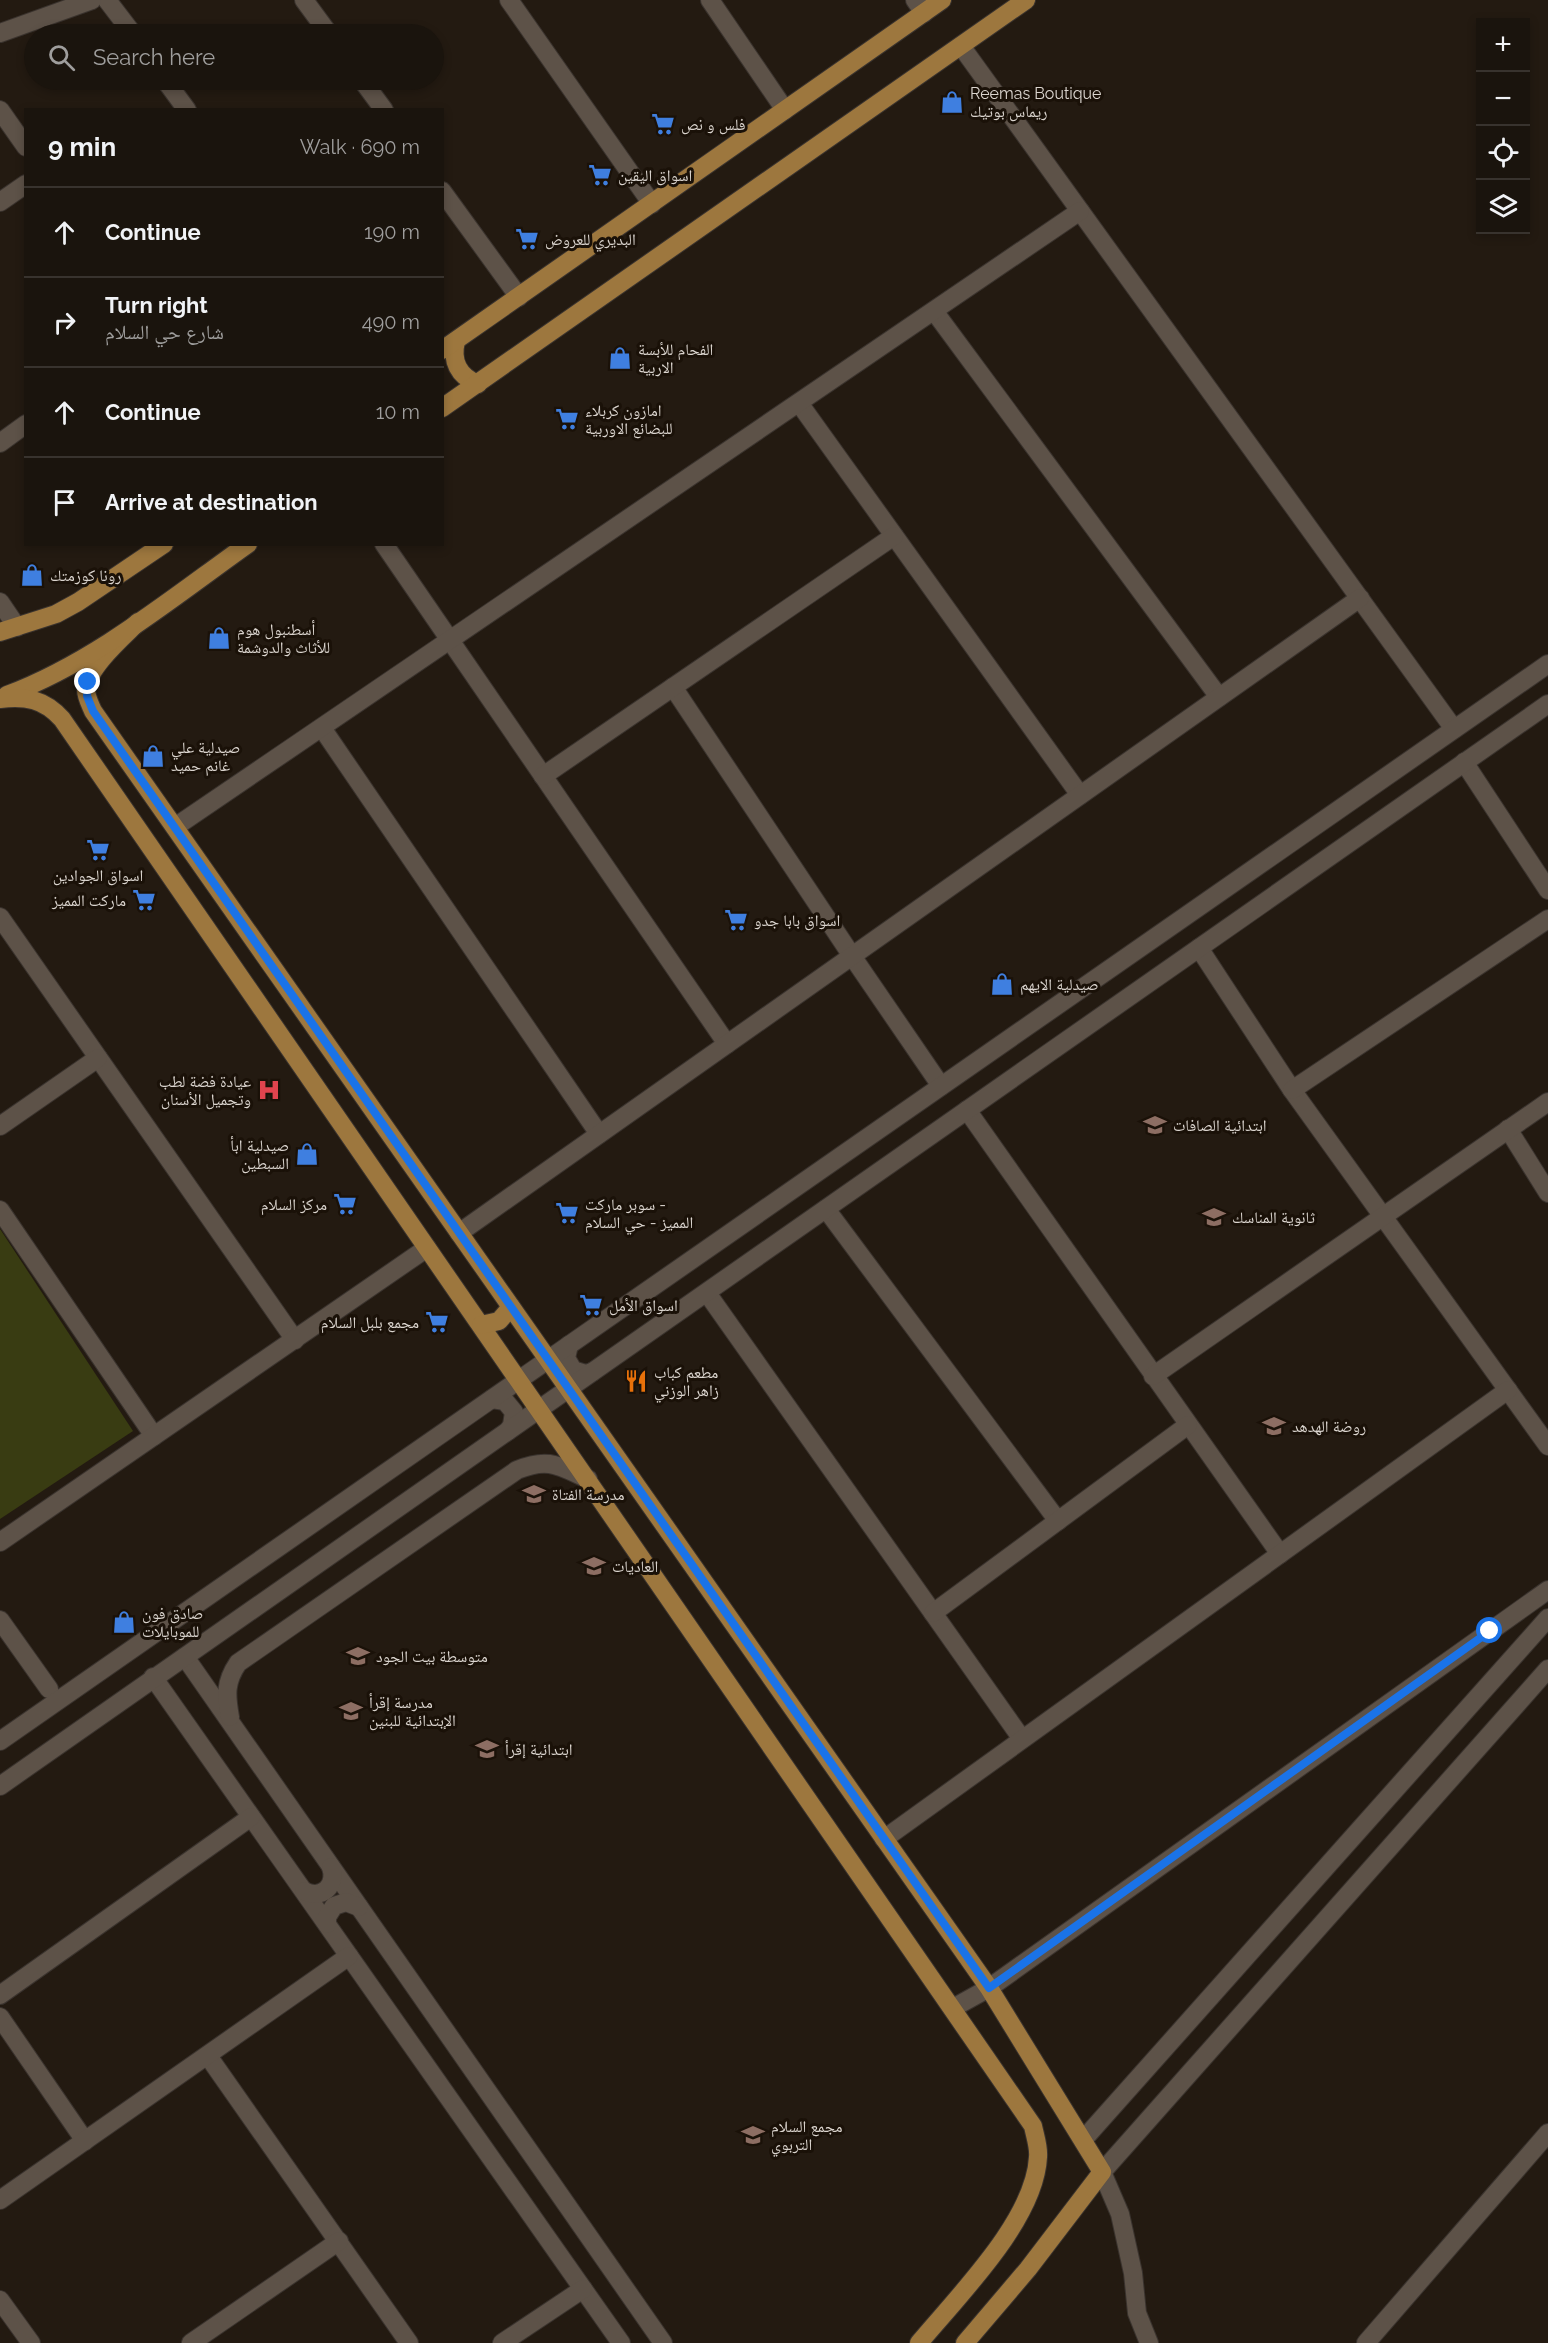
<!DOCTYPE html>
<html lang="en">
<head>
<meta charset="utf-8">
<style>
  :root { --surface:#1a140d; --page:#27211b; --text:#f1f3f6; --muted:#9f9e9d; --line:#38332e }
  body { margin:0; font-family:Raleway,"Noto Naskh Arabic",sans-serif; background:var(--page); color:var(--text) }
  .controls { position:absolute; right:18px; top:18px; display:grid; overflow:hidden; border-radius:0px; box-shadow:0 3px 9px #0003 }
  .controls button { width:54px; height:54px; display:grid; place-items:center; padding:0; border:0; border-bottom:2px solid var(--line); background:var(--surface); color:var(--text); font:30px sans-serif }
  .stop { position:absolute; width:18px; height:18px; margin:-14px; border:4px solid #1a73e8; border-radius:50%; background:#fff }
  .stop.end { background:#1a73e8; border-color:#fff; box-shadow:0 2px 6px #0008 }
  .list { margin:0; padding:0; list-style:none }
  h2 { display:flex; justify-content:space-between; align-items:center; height:78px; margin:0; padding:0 24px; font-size:26px }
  h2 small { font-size:20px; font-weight:400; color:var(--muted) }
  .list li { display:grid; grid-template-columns:39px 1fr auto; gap:18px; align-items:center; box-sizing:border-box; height:90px; padding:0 24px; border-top:2px solid var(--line) }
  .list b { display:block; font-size:22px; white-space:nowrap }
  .list p { margin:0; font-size:20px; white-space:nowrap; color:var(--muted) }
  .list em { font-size:20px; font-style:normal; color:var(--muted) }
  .icon { flex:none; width:33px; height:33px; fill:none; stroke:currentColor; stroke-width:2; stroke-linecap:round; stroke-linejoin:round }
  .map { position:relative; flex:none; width:1548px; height:2343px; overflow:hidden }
  .search { position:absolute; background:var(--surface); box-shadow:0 3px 9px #0003; left:24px; top:24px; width:420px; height:66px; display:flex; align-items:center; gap:15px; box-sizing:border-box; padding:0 21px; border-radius:33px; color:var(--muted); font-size:22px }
  .panel { position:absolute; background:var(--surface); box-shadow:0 3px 9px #0003; left:24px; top:108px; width:420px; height:438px; border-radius:0px }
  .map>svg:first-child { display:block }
</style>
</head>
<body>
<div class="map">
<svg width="1548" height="2343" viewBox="0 0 1548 2343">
  <rect width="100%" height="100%" fill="#231a11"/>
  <path fill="#393c12" d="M0 1229 133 1431 0 1519Z"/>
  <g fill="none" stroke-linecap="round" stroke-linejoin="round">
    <g stroke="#3a332e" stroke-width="20">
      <g id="minor">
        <path d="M107 0 133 34"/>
        <path d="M304 0 329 34"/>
        <path d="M509 0 652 204"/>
        <path d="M710 0 785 110"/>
        <path d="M915 0 924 13"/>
        <path d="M0 33 92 0"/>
        <path d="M961 46 1454 729"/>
        <path d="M165 80 187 110"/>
        <path d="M362 80 384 110"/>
        <path d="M0 110 26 147"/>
        <path d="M442 191 519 297"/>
        <path d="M0 202 26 184"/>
        <path d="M934 311 1219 697"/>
        <path d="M799 403 1080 795"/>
        <path d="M0 443 26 424"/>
        <path d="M384 544 727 1044"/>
        <path d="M0 602 17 627"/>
        <path d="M673 687 852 956 941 1086"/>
        <path d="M322 728 599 1134"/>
        <path d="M1464 762 1548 890"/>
        <path d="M543 776 894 536"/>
        <path d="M175 827 1080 211"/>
        <path d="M0 917 295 1340"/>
        <path d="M1199 948 1292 1090 1548 1446"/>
        <path d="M1292 1090 1548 919"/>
        <path d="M967 1110 1280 1554"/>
        <path d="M0 1126 98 1058"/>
        <path d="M1508 1129 1548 1193"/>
        <path d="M826 1209 1058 1521"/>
        <path d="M0 1210 154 1436"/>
        <path d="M459 1233 1360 598"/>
        <path d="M707 1293 1022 1739"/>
        <path d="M569 1345 566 1358 573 1370 586 1374 592 1372"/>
        <path d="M1153 1376 1548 1102"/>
        <path d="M492 1399 505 1401 514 1412 512 1425 508 1431"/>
        <path d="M0 1542 427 1248"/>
        <path d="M933 1613 1188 1425"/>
        <path d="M0 1620 49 1689"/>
        <path d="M185 1657 663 2343"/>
        <path d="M153 1677 621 2343"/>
        <path d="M230 1717C226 1695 225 1682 238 1663L517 1470C549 1457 559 1466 588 1479"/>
        <path d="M0 1741 1548 664"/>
        <path d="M0 1786 1548 704"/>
        <path d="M884 1839 1508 1390"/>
        <path d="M304 1891C322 1900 337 1886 331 1867"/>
        <path d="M327 1924V1917L334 1906 346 1902 359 1907"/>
        <path d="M0 1995 251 1817"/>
        <path d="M953 2008 989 1988 1548 1590"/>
        <path d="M0 2017 85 2141"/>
        <path d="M208 2056 409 2343"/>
        <path d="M1083 2140 1548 1618"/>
        <path d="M0 2200 349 1956"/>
        <path d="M0 2300 31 2343"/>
        <path d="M191 2343 339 2241"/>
        <path d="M502 2343 583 2289"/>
        <path d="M1149 2343 1137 2313 1133 2273 1120 2214 1102 2172 1548 1669"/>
        <path d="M1366 2343 1548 2133"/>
      </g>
    </g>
    <g stroke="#3a332e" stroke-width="20">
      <g id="major">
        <path d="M456 341C451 361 458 376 478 384"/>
        <path d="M442 350 942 0"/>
        <path d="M442 408 1026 0"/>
        <path d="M138 622C123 637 88 667 86 689 86 697 90 704 93 711L989 1988 1102 2172 1028 2269 965 2343"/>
        <path d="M0 632 56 614 78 602 164 544"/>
        <path d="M7 695C95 662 172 598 248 544"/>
        <path d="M0 699C26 696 44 699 62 719L1033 2126C1035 2136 1039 2147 1038 2157 1035 2220 958 2296 919 2343"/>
        <path d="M481 1325 499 1321 511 1307"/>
      </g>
    </g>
    <use href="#minor" stroke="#5d5248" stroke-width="18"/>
    <use href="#major" stroke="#9d773e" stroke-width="18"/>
  </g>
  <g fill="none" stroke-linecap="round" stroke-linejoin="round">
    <path stroke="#1a73e8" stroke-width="8" d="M88 682 87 696 93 711 989 1988 1490 1631"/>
  </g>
  <defs>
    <g id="shop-bare" transform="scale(1.8)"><path d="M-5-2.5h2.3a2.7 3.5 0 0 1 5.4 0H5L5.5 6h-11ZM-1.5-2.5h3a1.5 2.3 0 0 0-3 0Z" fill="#3f7fe0" stroke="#1a1108" stroke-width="2.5" paint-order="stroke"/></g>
    <g id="supermarket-bare" transform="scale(1.8)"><path d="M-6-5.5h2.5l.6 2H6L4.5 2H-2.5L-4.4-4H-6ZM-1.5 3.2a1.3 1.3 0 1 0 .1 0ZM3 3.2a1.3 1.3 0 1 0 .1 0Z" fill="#3f7fe0" stroke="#1a1108" stroke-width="2.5" paint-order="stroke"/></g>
    <g id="hospital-bare" transform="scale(1.8)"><path d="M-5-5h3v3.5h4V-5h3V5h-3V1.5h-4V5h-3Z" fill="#e0444e" stroke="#1a1108" stroke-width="2.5" paint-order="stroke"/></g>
    <g id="school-bare" transform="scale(1.8)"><path d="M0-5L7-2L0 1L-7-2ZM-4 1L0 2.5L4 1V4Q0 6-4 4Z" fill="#8d6e63" stroke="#1a1108" stroke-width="2.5" paint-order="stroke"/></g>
    <g id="restaurant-bare" transform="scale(1.8)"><path d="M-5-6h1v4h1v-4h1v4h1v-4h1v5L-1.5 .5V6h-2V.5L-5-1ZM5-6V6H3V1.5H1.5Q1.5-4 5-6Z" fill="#e8710a" stroke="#1a1108" stroke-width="2.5" paint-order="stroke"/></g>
  </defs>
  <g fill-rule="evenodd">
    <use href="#shop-bare" x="952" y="102"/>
    <use href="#supermarket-bare" x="663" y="124"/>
    <use href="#supermarket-bare" x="600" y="175"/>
    <use href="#supermarket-bare" x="527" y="239"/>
    <use href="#shop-bare" x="620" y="358"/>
    <use href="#supermarket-bare" x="567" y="419"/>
    <use href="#shop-bare" x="32" y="575"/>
    <use href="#shop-bare" x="219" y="638"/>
    <use href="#shop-bare" x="153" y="756"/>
    <use href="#supermarket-bare" x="98" y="850"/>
    <use href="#supermarket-bare" x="144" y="900"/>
    <use href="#supermarket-bare" x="736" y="920"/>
    <use href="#shop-bare" x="1002" y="984"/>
    <use href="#hospital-bare" x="269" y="1090"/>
    <use href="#school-bare" x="1155" y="1125"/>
    <use href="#shop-bare" x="307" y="1154"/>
    <use href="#supermarket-bare" x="345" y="1204"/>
    <use href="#supermarket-bare" x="567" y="1213"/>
    <use href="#school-bare" x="1214" y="1217"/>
    <use href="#supermarket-bare" x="591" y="1305"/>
    <use href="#supermarket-bare" x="437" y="1322"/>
    <use href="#restaurant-bare" x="636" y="1381"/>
    <use href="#school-bare" x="1274" y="1426"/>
    <use href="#school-bare" x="534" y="1494"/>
    <use href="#school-bare" x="594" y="1566"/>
    <use href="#shop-bare" x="124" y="1622"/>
    <use href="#school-bare" x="358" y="1656"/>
    <use href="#school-bare" x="351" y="1711"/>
    <use href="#school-bare" x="487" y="1749"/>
    <use href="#school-bare" x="753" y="2135"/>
  </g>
  <g text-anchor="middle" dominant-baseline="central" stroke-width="6" stroke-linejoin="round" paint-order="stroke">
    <g font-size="16" fill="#dbd5cf" stroke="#1a1108" text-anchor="start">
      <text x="970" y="93">Reemas Boutique<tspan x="970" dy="18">ريماس بوتيك</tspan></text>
      <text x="681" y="124">فلس و نص</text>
      <text x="618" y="175">اسواق اليقين</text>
      <text x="545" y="239">البديري للعروض</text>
      <text x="638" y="349">الفحام للأبسة<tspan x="638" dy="18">الاربية</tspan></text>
      <text x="585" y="410">امازون كربلاء<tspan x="585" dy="18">للبضائع الاوربية</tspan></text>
      <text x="50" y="575">رونا كوزمتك</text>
      <text x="237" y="629">أسطنبول هوم<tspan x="237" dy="18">للأثاث والدوشمة</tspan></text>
      <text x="171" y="747">صيدلية علي<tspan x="171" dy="18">غانم حميد</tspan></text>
      <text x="98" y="875" text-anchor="middle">اسواق الجوادين</text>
      <text x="126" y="900" text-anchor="end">ماركت المميز</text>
      <text x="754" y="920">اسواق بابا جدو</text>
      <text x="1020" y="984">صيدلية الايهم</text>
      <text x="251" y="1081" text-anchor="end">عيادة فضة لطب<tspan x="251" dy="18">وتجميل الأسنان</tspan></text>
      <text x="1173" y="1125">ابتدائية الصافات</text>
      <text x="289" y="1145" text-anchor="end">صيدلية ابأ<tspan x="289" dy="18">السبطين</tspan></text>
      <text x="327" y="1204" text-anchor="end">مركز السلام</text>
      <text x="585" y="1204">سوبر ماركت -<tspan x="585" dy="18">المميز - حي السلام</tspan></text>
      <text x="1232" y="1217">ثانوية المناسك</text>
      <text x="609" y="1305">اسواق الأمل</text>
      <text x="419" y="1322" text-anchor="end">مجمع بلبل السلام</text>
      <text x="654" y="1372">مطعم كباب<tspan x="654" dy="18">زاهر الوزني</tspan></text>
      <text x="1292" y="1426">روضة الهدهد</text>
      <text x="552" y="1494">مدرسة الفتاة</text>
      <text x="612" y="1566">العاديات</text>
      <text x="142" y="1613">صادق فون<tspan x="142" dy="18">للموبايلات</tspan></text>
      <text x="376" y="1656">متوسطة بيت الجود</text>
      <text x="369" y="1702">مدرسة إقرأ<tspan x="369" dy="18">الإبتدائية للبنين</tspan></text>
      <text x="505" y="1749">ابتدائية إقرأ</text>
      <text x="771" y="2126">مجمع السلام<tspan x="771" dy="18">التربوي</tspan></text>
    </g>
  </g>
</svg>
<div class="controls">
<button>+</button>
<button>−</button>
<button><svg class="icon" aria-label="locate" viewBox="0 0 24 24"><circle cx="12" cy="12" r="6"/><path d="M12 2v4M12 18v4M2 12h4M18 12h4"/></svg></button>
<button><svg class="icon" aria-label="layers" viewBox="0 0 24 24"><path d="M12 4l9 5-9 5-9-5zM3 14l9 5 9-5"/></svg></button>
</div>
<div class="stop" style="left:1490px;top:1631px"></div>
<div class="stop end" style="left:88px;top:682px"></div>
<div class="search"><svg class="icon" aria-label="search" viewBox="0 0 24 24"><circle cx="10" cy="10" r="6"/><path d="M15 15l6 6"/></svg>Search here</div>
<section class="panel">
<h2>9 min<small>Walk · 690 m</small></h2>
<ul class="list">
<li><svg class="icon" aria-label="ahead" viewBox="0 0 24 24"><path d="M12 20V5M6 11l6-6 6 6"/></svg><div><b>Continue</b></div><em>190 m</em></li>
<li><svg class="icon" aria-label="right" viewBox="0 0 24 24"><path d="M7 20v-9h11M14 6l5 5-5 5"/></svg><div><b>Turn right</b><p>شارع حي السلام</p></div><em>490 m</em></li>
<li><svg class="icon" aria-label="ahead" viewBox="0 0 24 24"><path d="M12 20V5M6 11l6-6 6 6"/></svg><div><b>Continue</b></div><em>10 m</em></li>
<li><svg class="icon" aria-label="arrive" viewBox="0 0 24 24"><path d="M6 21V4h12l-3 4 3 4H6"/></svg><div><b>Arrive at destination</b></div></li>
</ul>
</section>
</div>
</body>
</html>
